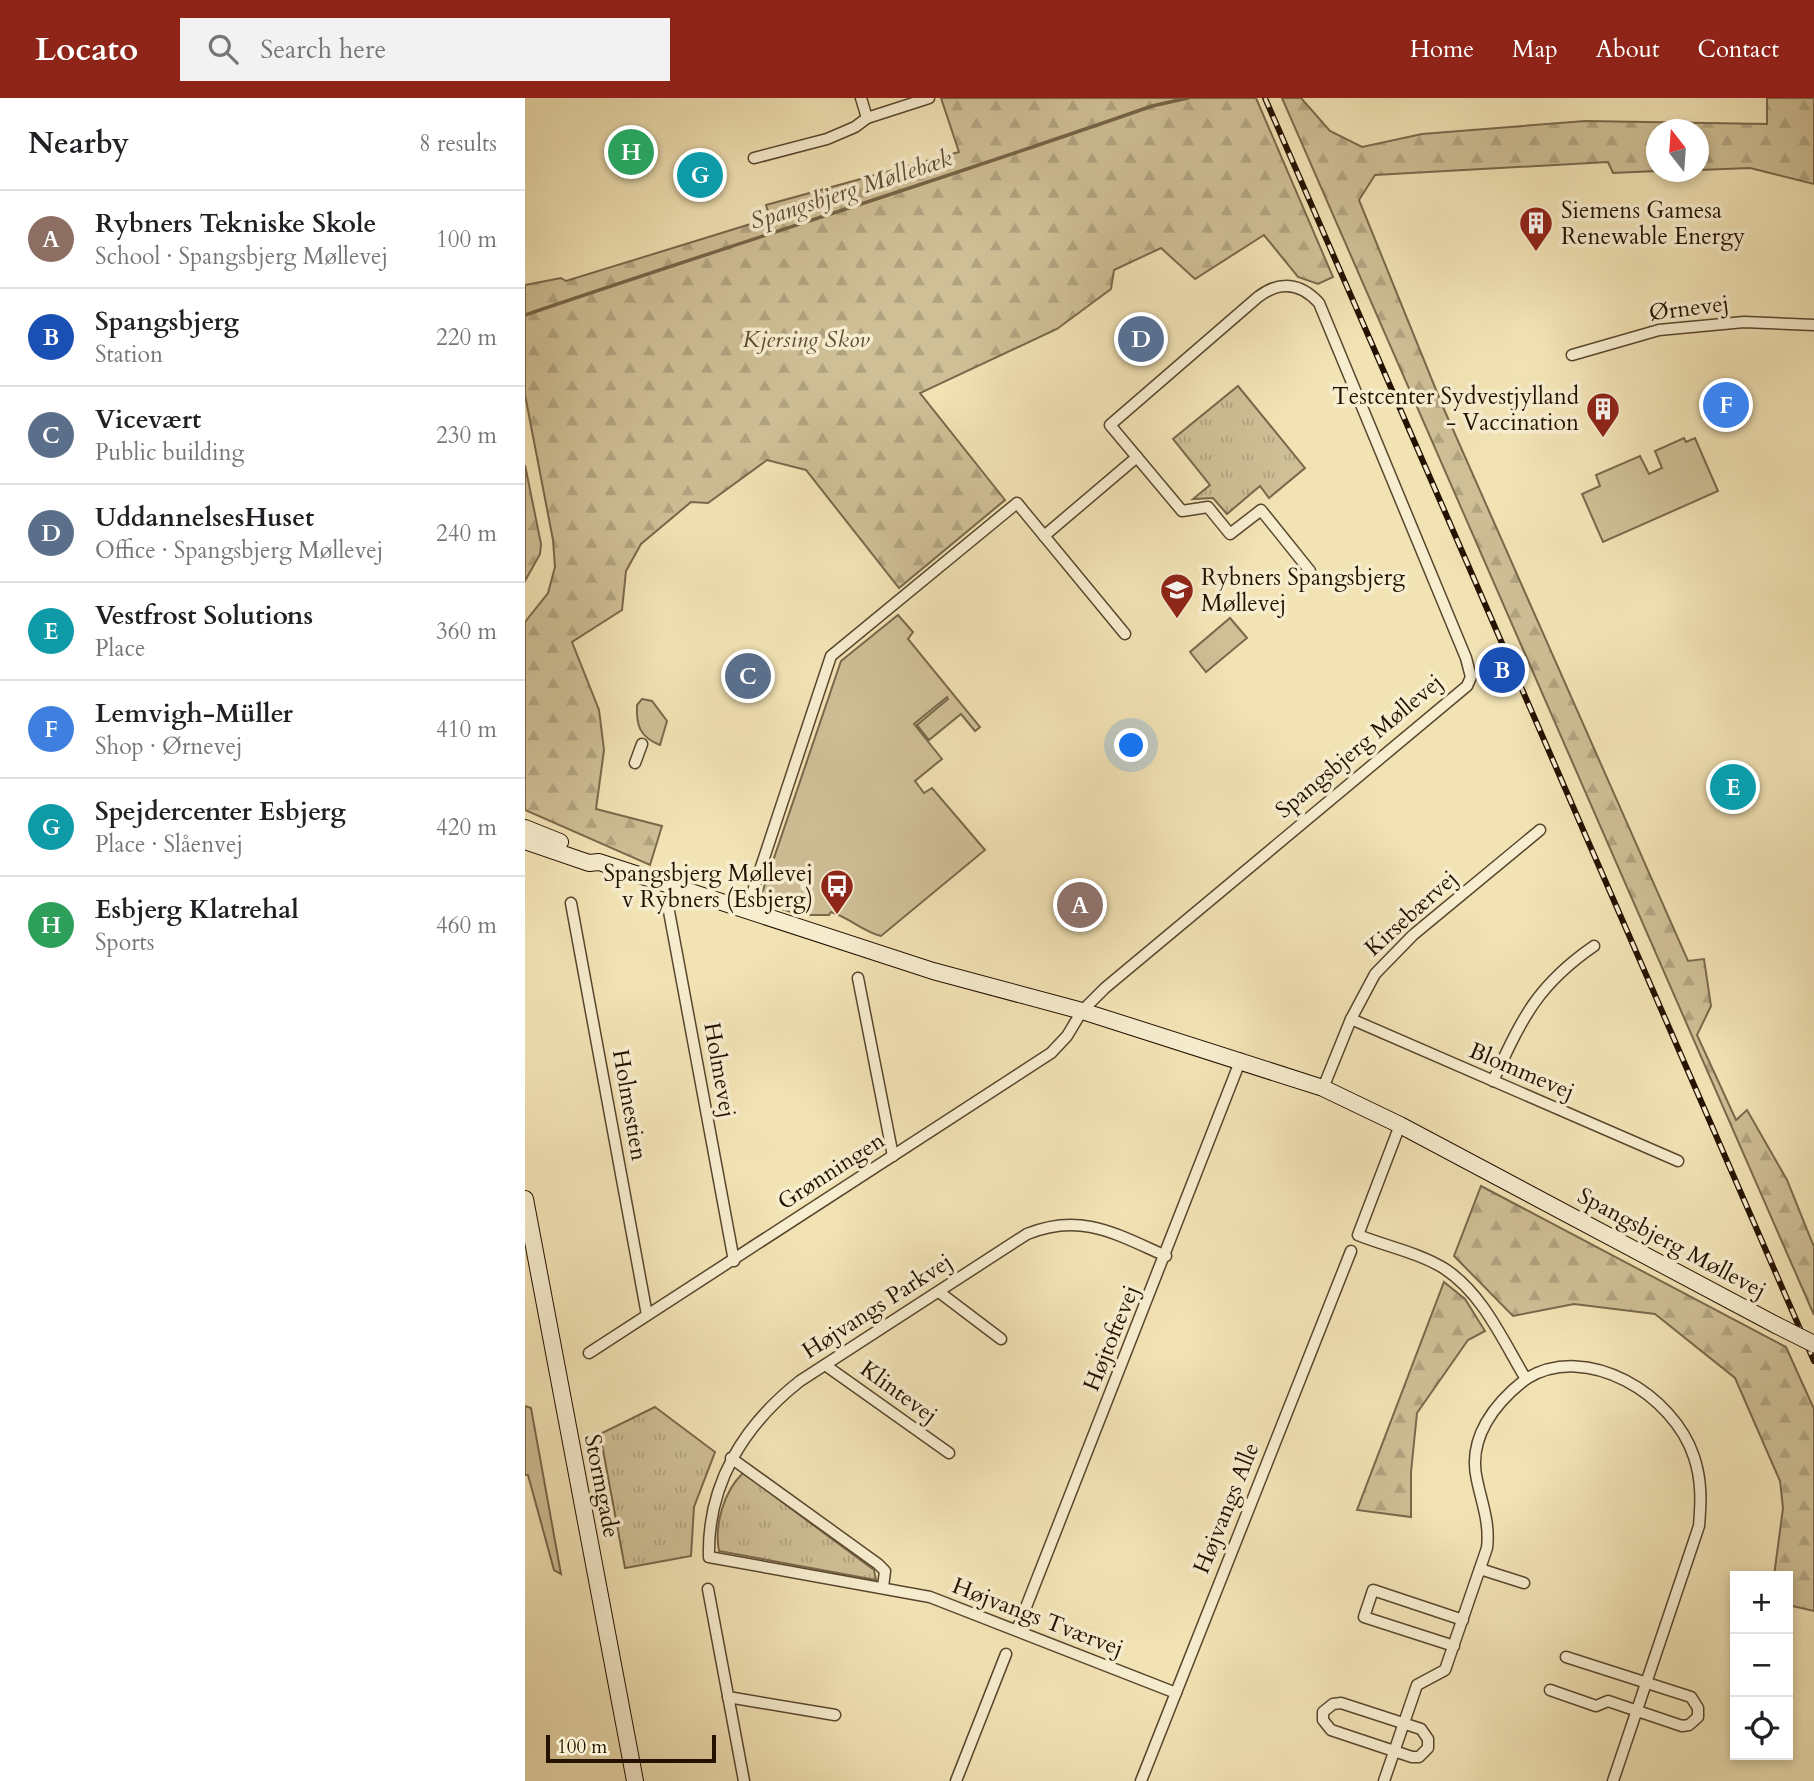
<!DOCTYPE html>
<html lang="en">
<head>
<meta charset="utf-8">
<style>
  :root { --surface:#fff; --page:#f2f2f2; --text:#202124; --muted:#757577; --line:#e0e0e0; --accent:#8f2418 }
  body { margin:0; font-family:Cardo,serif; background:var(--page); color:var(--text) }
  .controls { position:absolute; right:21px; bottom:21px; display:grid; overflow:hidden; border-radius:0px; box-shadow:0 4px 10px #0003 }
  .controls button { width:63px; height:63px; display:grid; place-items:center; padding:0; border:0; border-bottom:2px solid var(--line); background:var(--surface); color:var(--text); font:35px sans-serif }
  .compass { position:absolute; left:1121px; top:21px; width:63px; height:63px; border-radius:50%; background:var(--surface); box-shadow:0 4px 10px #0003; rotate:343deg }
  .scale { position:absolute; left:21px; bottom:18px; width:170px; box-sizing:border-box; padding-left:7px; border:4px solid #241100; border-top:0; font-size:19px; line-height:24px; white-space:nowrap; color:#241100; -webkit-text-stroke:5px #f7edcf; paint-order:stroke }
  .you { position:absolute; left:607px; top:648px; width:24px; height:24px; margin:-18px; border:5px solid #fff; border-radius:50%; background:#1a73e8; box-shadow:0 0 0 10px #1a73e833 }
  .badge { display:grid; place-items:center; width:46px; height:46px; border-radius:50%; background:var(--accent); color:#fff; font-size:23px; font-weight:700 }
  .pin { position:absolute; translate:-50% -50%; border:4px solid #fff; box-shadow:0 2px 7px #0006 }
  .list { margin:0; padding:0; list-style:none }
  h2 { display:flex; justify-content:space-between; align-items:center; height:91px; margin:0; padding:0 28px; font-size:30px }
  h2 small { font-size:23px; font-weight:400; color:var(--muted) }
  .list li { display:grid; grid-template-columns:46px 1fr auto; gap:21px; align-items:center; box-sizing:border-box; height:98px; padding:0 28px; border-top:2px solid var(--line) }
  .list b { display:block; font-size:26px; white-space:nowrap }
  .list p { margin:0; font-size:23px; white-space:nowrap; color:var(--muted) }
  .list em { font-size:23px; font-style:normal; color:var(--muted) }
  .icon { flex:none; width:38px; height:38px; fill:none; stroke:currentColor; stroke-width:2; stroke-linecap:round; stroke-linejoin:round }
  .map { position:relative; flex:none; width:1289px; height:1683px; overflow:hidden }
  header { display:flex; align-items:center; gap:42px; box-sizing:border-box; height:98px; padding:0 35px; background:var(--accent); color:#fff }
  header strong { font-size:33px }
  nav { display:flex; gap:38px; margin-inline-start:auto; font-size:24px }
  .search { width:490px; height:63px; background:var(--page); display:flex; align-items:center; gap:18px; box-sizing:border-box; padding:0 24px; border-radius:0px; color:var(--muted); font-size:26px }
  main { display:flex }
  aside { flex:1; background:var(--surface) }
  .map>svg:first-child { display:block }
</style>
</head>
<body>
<header>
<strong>Locato</strong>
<div class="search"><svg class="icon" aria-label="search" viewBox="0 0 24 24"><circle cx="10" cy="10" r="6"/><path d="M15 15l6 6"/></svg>Search here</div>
<nav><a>Home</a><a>Map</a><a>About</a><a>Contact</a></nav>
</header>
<main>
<aside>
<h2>Nearby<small>8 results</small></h2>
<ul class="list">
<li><span class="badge" style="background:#8d6e63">A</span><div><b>Rybners Tekniske Skole</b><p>School · Spangsbjerg Møllevej</p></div><em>100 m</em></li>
<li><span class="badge" style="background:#1a4fb4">B</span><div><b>Spangsbjerg</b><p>Station</p></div><em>220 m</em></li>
<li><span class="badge" style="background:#5c6f8a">C</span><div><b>Vicevært</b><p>Public building</p></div><em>230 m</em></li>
<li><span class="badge" style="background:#5c6f8a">D</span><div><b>UddannelsesHuset</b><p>Office · Spangsbjerg Møllevej</p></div><em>240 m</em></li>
<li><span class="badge" style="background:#0f9aa8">E</span><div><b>Vestfrost Solutions</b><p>Place</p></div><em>360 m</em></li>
<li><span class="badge" style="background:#3f7fe0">F</span><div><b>Lemvigh-Müller</b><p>Shop · Ørnevej</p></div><em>410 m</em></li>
<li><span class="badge" style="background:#0f9aa8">G</span><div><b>Spejdercenter Esbjerg</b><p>Place · Slåenvej</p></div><em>420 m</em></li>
<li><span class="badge" style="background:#2e9e5b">H</span><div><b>Esbjerg Klatrehal</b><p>Sports</p></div><em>460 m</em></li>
</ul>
</aside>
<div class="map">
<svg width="1289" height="1683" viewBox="0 0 1289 1683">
  <defs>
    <pattern id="forest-firs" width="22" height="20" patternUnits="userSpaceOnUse" patternTransform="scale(1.75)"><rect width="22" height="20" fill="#cfbf96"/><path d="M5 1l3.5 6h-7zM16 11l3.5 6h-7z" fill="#b2a380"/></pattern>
    <pattern id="park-tufts" width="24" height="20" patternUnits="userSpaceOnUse" patternTransform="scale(1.75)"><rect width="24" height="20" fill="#cfbf96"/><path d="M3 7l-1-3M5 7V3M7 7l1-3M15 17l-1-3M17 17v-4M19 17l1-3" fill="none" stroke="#b2a380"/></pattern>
  </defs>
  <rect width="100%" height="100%" fill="#f2e3b5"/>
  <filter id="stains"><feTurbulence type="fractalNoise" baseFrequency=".00286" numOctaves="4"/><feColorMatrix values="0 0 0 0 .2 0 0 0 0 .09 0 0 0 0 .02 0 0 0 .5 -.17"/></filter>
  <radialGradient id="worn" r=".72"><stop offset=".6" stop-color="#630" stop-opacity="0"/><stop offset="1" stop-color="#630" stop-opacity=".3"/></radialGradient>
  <g fill="#cfbf96" stroke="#7a684b" stroke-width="2">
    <path d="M1159 340 1161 344 1170 340 1193 393 1078 444 1057 396 1075 388 1071 377 1115 358 1124 376 1137 370 1130 353Z"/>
    <path d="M373 517 388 534 383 541 455 629 450 633 436 616 404 642 392 627 423 601 422 599 389 626 417 661 390 683 399 695 407 690 460 752 356 838C337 833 325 820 306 814L304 817H276L234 804 316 563Z"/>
    <path d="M705 520 722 540 681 574 665 554Z"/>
    <path d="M117 601 127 603 142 623 135 647C115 639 111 628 112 607Z"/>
    <path d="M0 1308 6 1310 36 1476 29 1472 3 1377H0Z"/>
  </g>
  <g fill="url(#forest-firs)" stroke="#7a684b" stroke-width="2">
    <path d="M416 0H731L808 179 793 186 773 179 739 137 670 181 636 150 589 172 586 191 532 231 395 295 480 402 374 490 281 372 242 362 183 405 166 404 116 446 101 473 97 512 47 544 74 612 79 652 71 711 137 728 125 767 0 712V524L23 495 30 469 28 442 0 297V187L36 180 41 183 245 120 241 107 434 54Z"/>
    <path d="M757 0H776L805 33 837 49 897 36 1060 23 1242 26V0H1289V86L1225 70 1174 72V32H1132L1131 73 1088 75 1083 64 850 77 834 102 918 309 1163 863 1179 861 1186 908 1172 937 1211 1022 1222 1012 1262 1082 1289 1149V1217Z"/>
    <path d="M0 367 16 446 15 456 0 483Z"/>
    <path d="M956 1088 1261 1249 1289 1311V1513L1263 1507V1478H1249L1258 1410 1255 1383 1210 1280 1130 1216 1049 1206 988 1218 929 1158Z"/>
    <path d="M919 1184 940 1201 960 1233 943 1242 892 1315 886 1374V1419L832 1412Z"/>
  </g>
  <g fill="url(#park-tufts)" stroke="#7a684b" stroke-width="2">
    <path d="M713 288 780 370 744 400 735 388 702 416 688 400 668 401 685 387 648 341Z"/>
    <path d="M130 1309 190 1354 169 1409 166 1458 100 1470 75 1336Z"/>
    <path d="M218 1375 349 1472 351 1482 194 1453C189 1427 199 1393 218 1375Z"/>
  </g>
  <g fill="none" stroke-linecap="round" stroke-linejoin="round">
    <path stroke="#766447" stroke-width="3.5" d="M0 217C209 146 419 81 627 8L663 0"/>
    <g stroke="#58462d" stroke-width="13">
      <g id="street">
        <path d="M336 0 342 20"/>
        <path d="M229 60 302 41 330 29 342 20 404 0"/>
        <path d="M1047 257 1134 232 1219 224 1289 227"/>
        <path d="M519 438 612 359"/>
        <path d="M110 665 117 646"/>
        <path d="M145 788 143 808 209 1163"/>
        <path d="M46 805 122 1217"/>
        <path d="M221 814 306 558 492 405 600 536"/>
        <path d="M333 880 368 1058"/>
        <path d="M826 921 1153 1063"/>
        <path d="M968 983C997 921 1011 888 1069 848"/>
        <path d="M798 990 826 921 850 876 888 837 1015 732"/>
        <path d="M641 1158C591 1136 556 1114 502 1136L275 1283C219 1327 182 1386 184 1459L405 1499 651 1595"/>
        <path d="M414 1194 476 1241"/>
        <path d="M64 1255 526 955 542 938 557 913 580 890 942 588 946 579 941 560 794 205C776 185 755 182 733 199L585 327 657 413 683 409 705 436 736 412 785 473"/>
        <path d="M300 1267 424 1355"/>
        <path d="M1001 1281C1062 1243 1149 1297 1169 1359 1177 1383 1176 1404 1174 1428L1088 1683"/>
        <path d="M206 1360 353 1466 360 1473 358 1489"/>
        <path d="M955 1471 999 1485"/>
        <path d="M183 1491 219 1683"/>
        <path d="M492 1532 716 961"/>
        <path d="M929 1548 839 1519 848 1492 938 1522"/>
        <path d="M1025 1592 1071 1608 1083 1603 1157 1628 1164 1627 1173 1619V1610L1166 1599 1041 1559"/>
        <path d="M203 1599 310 1617"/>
        <path d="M816 1605 896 1631 903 1641V1650L894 1659H887L806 1632 798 1622V1614L808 1606Z"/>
        <path d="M431 1683 481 1556"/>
        <path d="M616 1683 826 1153"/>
        <path d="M859 1683 892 1587 920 1572 962 1450C965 1425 957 1406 952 1382 942 1340 970 1305 1001 1281 978 1243 958 1196 920 1171 895 1155 860 1148 833 1137L875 1027"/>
      </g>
    </g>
    <g stroke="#241100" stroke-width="18">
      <g id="secondary">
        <path d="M0 730 35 744"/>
        <path d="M0 743 64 765 74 764 408 873 557 913 798 990 875 1027 1251 1227"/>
        <path d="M0 1101 110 1683"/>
      </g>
    </g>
    <use href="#street" stroke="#f7edcf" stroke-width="10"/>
    <use href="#secondary" stroke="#f7edcf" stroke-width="16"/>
    <g stroke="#241100" stroke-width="6">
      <path id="rail" d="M740 0 1289 1263"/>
    </g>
    <use href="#rail" stroke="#f7edcf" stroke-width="3.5" stroke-dasharray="10" stroke-linecap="butt"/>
    <g stroke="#241100" stroke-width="18" stroke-linecap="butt">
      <path id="secondary-bridge" d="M1251 1227 1289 1246"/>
    </g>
    <use href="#secondary-bridge" stroke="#f7edcf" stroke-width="16"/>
  </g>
  <defs>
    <g id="building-pin" transform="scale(1.75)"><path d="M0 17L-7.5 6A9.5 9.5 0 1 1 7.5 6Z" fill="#8f2418" stroke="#f7edcf"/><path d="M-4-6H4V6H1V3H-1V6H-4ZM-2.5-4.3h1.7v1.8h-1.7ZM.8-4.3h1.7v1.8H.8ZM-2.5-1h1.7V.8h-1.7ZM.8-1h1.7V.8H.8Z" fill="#fff"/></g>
    <g id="school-pin" transform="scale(1.75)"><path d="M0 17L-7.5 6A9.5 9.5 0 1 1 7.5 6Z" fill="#8f2418" stroke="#f7edcf"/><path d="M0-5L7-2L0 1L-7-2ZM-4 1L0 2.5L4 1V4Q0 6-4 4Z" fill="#fff"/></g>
    <g id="bus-pin" transform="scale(1.75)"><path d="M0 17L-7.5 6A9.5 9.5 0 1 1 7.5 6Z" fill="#8f2418" stroke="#f7edcf"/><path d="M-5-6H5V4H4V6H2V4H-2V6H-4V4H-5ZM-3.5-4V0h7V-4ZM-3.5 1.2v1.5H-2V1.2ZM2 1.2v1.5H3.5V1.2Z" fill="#fff"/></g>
  </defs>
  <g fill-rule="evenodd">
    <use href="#building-pin" x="1011" y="125"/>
    <use href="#building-pin" x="1078" y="311"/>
    <use href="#school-pin" x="652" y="492"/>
    <use href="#bus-pin" x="312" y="788"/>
  </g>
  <g text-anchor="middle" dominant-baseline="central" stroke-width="7" stroke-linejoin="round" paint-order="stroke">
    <g font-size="23" fill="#241100" stroke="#f7edcf" text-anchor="start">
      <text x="1036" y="112">Siemens Gamesa<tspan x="1036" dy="26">Renewable Energy</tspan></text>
      <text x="1054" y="298" text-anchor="end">Testcenter Sydvestjylland<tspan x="1054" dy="26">- Vaccination</tspan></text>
      <text x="676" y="479">Rybners Spangsbjerg<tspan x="676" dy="26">Møllevej</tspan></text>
      <text x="288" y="775" text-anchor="end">Spangsbjerg Møllevej<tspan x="288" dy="26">v Rybners (Esbjerg)</tspan></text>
    </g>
    <g font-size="23" fill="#241100" stroke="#f7edcf">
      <text transform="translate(1164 210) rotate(-7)">Ørnevej</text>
      <text transform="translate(834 648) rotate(-40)">Spangsbjerg Møllevej</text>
      <text transform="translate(886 815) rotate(-42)">Kirsebærvej</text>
      <text transform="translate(195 972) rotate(80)">Holmevej</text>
      <text transform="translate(997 973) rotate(23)">Blommevej</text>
      <text transform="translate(105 1007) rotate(80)">Holmestien</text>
      <text transform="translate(306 1073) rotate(-33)">Grønningen</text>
      <text transform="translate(1147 1145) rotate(28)">Spangsbjerg Møllevej</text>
      <text transform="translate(352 1208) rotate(-33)">Højvangs Parkvej</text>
      <text transform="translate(586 1240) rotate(-68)">Højtoftevej</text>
      <text transform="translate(374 1294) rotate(36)">Klintevej</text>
      <text transform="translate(77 1388) rotate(79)">Stormgade</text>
      <text transform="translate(701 1410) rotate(-68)">Højvangs Alle</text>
      <text transform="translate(513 1519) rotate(21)">Højvangs Tværvej</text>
    </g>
    <g font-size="23" font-style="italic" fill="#604e34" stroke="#f7edcf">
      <text x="281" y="241">Kjersing Skov</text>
    </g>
    <g font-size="24" font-style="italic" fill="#615036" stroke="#f7edcf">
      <text transform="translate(326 92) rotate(-18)">Spangsbjerg Møllebæk</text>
    </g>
  </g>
  <rect width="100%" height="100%" filter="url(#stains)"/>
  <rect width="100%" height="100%" fill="url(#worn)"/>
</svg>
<div class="controls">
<button>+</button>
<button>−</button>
<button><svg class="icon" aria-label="locate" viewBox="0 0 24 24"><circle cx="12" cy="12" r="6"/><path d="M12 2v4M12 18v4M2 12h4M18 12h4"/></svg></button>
</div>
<svg class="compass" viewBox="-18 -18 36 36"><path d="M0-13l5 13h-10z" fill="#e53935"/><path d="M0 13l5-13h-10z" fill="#757577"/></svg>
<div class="scale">100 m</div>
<div class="you"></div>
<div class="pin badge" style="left:555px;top:807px;background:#8d6e63">A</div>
<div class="pin badge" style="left:977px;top:572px;background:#1a4fb4">B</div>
<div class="pin badge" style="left:223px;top:578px;background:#5c6f8a">C</div>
<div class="pin badge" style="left:616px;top:241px;background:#5c6f8a">D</div>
<div class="pin badge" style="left:1208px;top:689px;background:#0f9aa8">E</div>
<div class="pin badge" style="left:1201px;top:307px;background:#3f7fe0">F</div>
<div class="pin badge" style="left:175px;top:77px;background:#0f9aa8">G</div>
<div class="pin badge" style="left:106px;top:54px;background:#2e9e5b">H</div>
</div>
</main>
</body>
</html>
